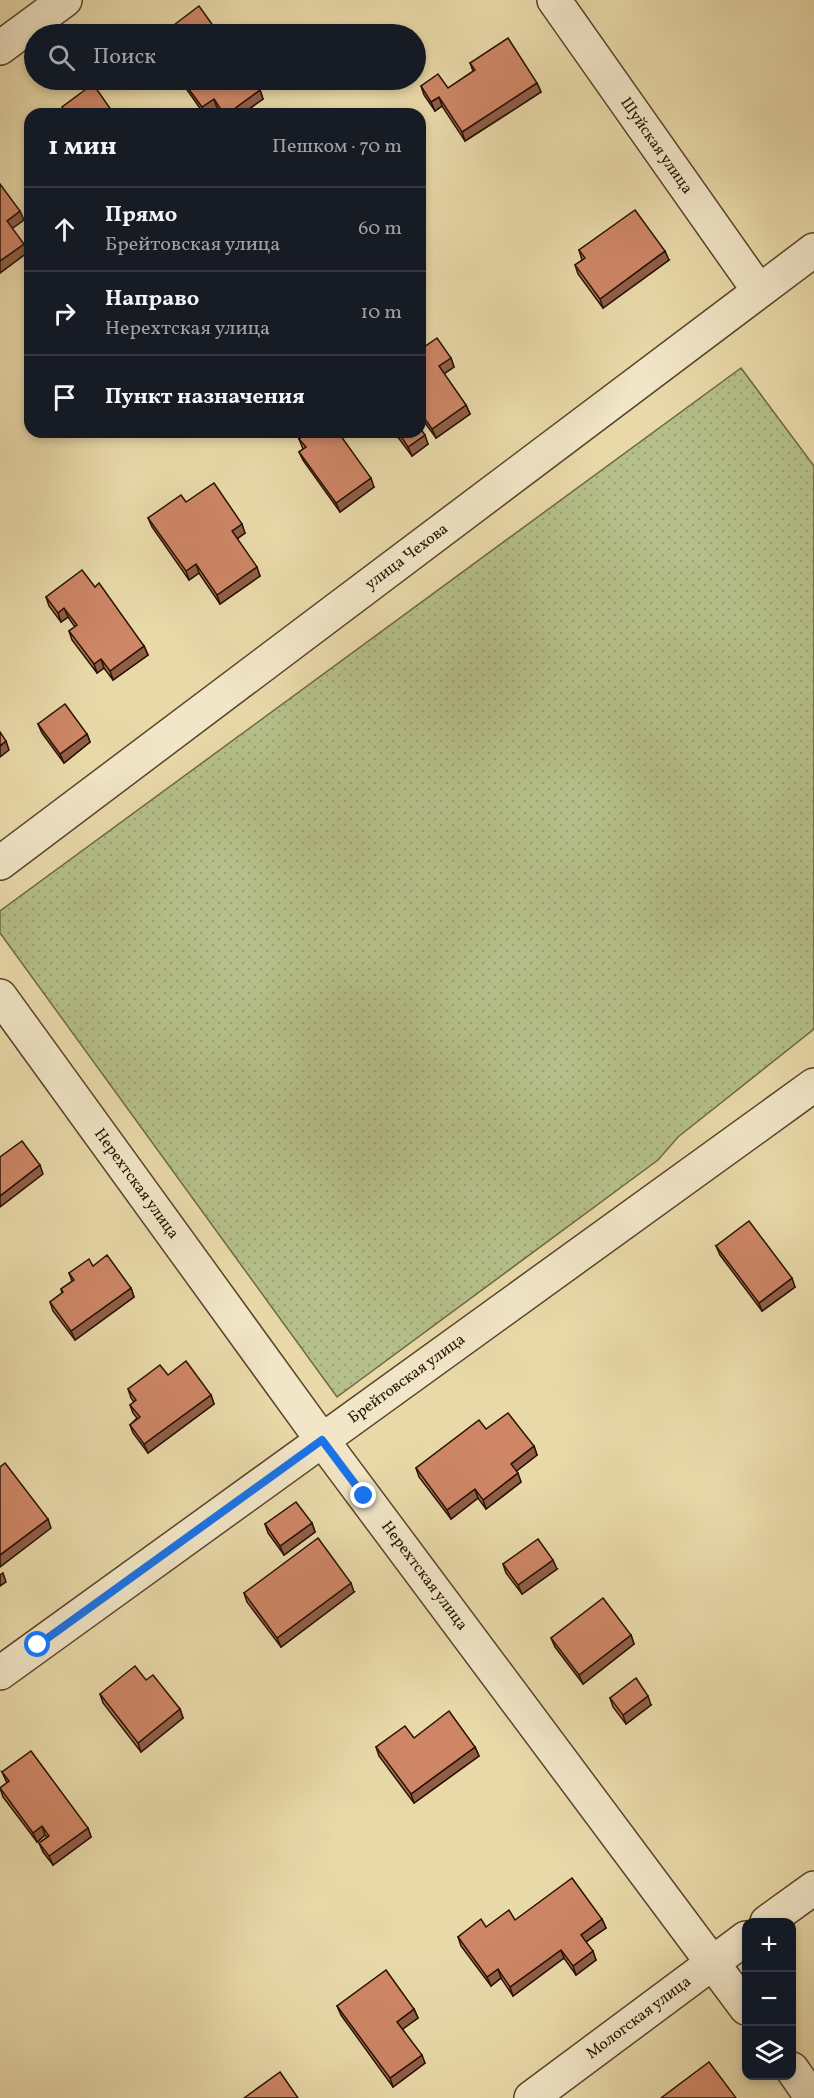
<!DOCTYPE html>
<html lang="ru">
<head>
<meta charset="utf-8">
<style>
  :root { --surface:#171b24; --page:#242831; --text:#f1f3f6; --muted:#9ea1a6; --line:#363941 }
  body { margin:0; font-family:Vollkorn,serif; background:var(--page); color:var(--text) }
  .controls { position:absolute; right:18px; bottom:18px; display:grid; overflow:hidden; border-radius:12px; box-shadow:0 3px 9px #0003 }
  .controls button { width:54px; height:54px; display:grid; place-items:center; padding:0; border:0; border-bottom:2px solid var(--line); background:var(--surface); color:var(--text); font:30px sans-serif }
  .stop { position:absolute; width:18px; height:18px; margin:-14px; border:4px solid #1a73e8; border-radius:50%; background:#fff }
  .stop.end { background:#1a73e8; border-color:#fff; box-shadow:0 2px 6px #0008 }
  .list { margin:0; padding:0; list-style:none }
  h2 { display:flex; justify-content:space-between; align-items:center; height:78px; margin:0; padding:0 24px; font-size:26px }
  h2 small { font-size:20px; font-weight:400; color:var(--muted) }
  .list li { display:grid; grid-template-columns:39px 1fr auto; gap:18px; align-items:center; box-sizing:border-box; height:84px; padding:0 24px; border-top:2px solid var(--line) }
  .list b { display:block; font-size:22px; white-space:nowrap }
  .list p { margin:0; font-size:20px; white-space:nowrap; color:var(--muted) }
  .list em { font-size:20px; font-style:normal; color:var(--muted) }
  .icon { flex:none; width:33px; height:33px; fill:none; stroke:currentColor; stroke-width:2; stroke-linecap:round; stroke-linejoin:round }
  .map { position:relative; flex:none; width:814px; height:2098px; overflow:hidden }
  .search { position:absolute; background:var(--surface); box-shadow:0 3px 9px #0003; left:24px; top:24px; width:402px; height:66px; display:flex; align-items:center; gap:15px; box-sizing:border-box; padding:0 21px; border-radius:33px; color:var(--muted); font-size:22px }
  .panel { position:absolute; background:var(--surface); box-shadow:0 3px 9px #0003; left:24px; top:108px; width:402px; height:330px; border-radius:18px }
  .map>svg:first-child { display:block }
</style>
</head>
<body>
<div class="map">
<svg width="814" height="2098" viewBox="0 0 814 2098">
  <defs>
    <pattern id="garden-dots" width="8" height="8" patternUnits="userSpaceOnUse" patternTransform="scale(1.5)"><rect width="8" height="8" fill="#b5bf89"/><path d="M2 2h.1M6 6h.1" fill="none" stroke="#9ca375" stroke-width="1.8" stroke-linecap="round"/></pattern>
  </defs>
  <rect width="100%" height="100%" fill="#e9d9a9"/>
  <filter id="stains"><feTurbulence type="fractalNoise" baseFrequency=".00333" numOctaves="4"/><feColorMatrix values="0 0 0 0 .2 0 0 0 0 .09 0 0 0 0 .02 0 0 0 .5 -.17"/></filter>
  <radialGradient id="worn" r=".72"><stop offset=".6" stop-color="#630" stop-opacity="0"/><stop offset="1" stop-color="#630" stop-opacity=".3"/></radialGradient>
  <path fill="url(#garden-dots)" stroke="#6e6846" stroke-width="1.5" d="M741 368 814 466V1029L678 1137 658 1160 337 1397 0 933V911Z"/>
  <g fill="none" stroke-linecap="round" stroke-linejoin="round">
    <g stroke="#58442c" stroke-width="36">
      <g id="street">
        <path d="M554 0 759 291"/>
        <path d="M0 48 65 0"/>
        <path d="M0 863 814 250"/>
        <path d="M0 996 322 1440 746 2008"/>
        <path d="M0 1673 814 1085"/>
        <path d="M767 1922 814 1888"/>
        <path d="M792 2069 812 2098"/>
        <path d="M531 2098 746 1938"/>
      </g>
    </g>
    <use href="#street" stroke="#f1e6c7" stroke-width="33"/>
  </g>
  <g fill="#b17358" stroke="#271203" stroke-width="1.5">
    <path d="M470 63 537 83 541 92 465 141 442 106 435 111 424 95 421 86 448 88 473 71Z"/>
    <path d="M181 80H252L260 90 263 99 242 114H221L217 108 208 114H204L183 84Z"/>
    <path d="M579 250 669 260 603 308 578 274 575 265 582 260Z"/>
    <path d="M420 350 451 358 454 367 444 374 466 405 470 414 436 438 420 416Z"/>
    <path d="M394 432H420L428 444 412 456Z"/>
    <path d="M299 439 374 487 340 512 303 460 299 452 303 449Z"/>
    <path d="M186 502 245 533 237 539 260 576 220 604 199 573 189 580 152 527 148 518Z"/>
    <path d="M95 587 144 646 148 655 113 680 104 668 97 673 72 640 69 631 75 627 68 617 61 622 49 606 46 597Z"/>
    <path d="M38 724 87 734 90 742 64 763 42 733Z"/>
    <path d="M716 1246 795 1287 762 1311 720 1255Z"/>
    <path d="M93 1266 131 1288 134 1297 75 1340 53 1311 50 1302 62 1293 61 1289 72 1281 69 1273Z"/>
    <path d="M168 1375 211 1395 214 1404 148 1453 133 1433 130 1425 137 1418 133 1413 130 1405 134 1402 131 1398 128 1389Z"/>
    <path d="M486 1429 534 1446 537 1455 516 1471 521 1482 486 1509 478 1498 451 1519 419 1477 416 1468Z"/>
    <path d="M312 1523 315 1532 284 1555 268 1533 265 1524Z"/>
    <path d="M503 1564 557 1569 522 1594 506 1573Z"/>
    <path d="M354 1592 281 1647 247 1602 244 1593Z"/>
    <path d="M631 1635 634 1644 583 1684 555 1647 551 1638Z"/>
    <path d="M146 1680 180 1709 183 1718 141 1752 103 1703 100 1694Z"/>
    <path d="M610 1698 651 1705 626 1724 613 1707Z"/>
    <path d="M414 1738 475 1747 479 1756 414 1803 379 1756 376 1747Z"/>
    <path d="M2 1772 88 1828 91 1837 53 1865 43 1852 39 1843 47 1837 45 1835 37 1842 3 1797 0 1788 7 1783Z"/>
    <path d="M602 1919 606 1928 586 1942 596 1960 576 1975 564 1958 513 1996 501 1978 491 1986 461 1946 458 1937 486 1927 515 1920Z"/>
    <path d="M337 2006 414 2009 418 2018 402 2029 425 2063 393 2087 341 2015Z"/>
  </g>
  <g fill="#905e47" stroke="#271203" stroke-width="1.5">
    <path d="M537 83 541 92 465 141 462 132Z"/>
    <path d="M260 90 263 99 242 114H227Z"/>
    <path d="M439 97 442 106 435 111 431 102Z"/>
    <path d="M214 99 217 108 208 114H204L202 107Z"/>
    <path d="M20 211 24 220 10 230 7 221Z"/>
    <path d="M24 244 27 253 0 273V261Z"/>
    <path d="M665 251 669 260 603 308 600 299Z"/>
    <path d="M451 358 454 367 442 375 439 366Z"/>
    <path d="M466 405 470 414 436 438 432 429Z"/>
    <path d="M425 435 428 444 412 456 408 447Z"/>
    <path d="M371 478 374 487 340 512 336 503Z"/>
    <path d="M242 524 245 533 235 540 232 531Z"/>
    <path d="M196 564 199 573 189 580 186 571Z"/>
    <path d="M257 567 260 576 220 604 217 595Z"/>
    <path d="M64 608 68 617 61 622 58 613Z"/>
    <path d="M144 646 148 655 113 680 110 671Z"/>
    <path d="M101 659 104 668 97 673 94 664Z"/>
    <path d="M87 734 90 742 64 763 60 754Z"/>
    <path d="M6 741 9 750 0 757V746Z"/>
    <path d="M40 1165 43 1174 0 1207V1196Z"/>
    <path d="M792 1278 795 1287 762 1311 759 1303Z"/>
    <path d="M131 1288 134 1297 75 1340 71 1331Z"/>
    <path d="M211 1395 214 1404 148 1453 144 1444Z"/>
    <path d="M534 1446 537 1455 514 1473 511 1464Z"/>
    <path d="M518 1473 521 1482 486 1509 483 1500Z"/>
    <path d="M475 1489 478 1498 451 1519 447 1510Z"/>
    <path d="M48 1519 51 1528 0 1567V1555Z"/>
    <path d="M312 1523 315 1532 284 1555 280 1546Z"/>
    <path d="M553 1560 557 1569 522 1594 518 1585Z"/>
    <path d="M3 1573 6 1582 0 1586V1575Z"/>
    <path d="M351 1583 354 1592 281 1647 277 1638Z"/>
    <path d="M631 1635 634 1644 583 1684 579 1675Z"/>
    <path d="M648 1696 651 1705 626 1724 623 1715Z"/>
    <path d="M180 1709 183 1718 141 1752 138 1743Z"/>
    <path d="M475 1747 479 1756 414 1803 411 1794Z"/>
    <path d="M42 1826 45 1835 37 1842 33 1833Z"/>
    <path d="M88 1828 91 1837 53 1865 49 1856Z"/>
    <path d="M602 1919 606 1928 584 1943 581 1935Z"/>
    <path d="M561 1950 564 1958 513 1996 510 1987Z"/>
    <path d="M593 1951 596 1960 576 1975 573 1966Z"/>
    <path d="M498 1969 501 1978 491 1986 487 1977Z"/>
    <path d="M414 2009 418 2018 400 2031 397 2022Z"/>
    <path d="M422 2055 425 2063 393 2087 390 2078Z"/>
  </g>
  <g fill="#ce8666" stroke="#271203" stroke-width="1.5">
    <path d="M199 6 219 34H169L166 31Z"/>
    <path d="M508 38 537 83 462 132 439 97 431 102 421 86 438 74 448 88 475 70 470 63Z"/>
    <path d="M182 80H252L260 90 227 114H224L214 99 202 107Z"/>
    <path d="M93 84 114 114H67L62 107Z"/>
    <path d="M0 184 20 211 7 221 24 244 0 261Z"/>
    <path d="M635 210 665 251 600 299 575 265 585 258 579 250Z"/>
    <path d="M437 338 451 358 439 366 466 405 432 429 420 412V350Z"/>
    <path d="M420 428 425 435 408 447 398 432H420Z"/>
    <path d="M308 432H338L371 478 336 503 299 452 306 447 299 439Z"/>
    <path d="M214 483 242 524 232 531 257 567 217 595 196 564 186 571 148 518 181 495 186 502Z"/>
    <path d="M82 570 95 587 99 583 144 646 110 671 101 659 94 664 69 631 77 625 64 608 58 613 46 597Z"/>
    <path d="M65 704 87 734 60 754 38 724Z"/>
    <path d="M0 732 6 741 0 746Z"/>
    <path d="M22 1141 40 1165 0 1196V1157Z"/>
    <path d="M749 1221 792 1278 759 1303 716 1246Z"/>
    <path d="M107 1255 131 1288 71 1331 50 1302 63 1292 61 1289 74 1280 69 1273 89 1259 93 1266Z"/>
    <path d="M186 1361 211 1395 144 1444 130 1425 140 1417 130 1405 136 1400 128 1389 160 1365 168 1375Z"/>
    <path d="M508 1413 534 1446 511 1464 518 1473 483 1500 475 1489 447 1510 416 1468 479 1420 486 1429Z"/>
    <path d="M5 1463 48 1519 0 1555V1467Z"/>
    <path d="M296 1502 312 1523 280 1546 265 1524Z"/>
    <path d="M318 1538 351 1583 277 1638 244 1593Z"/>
    <path d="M538 1539 553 1560 518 1585 503 1564Z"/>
    <path d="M603 1598 631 1635 579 1675 551 1638Z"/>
    <path d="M135 1666 146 1680 153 1675 180 1709 138 1743 100 1694Z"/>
    <path d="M636 1678 648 1696 623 1715 610 1698Z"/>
    <path d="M449 1711 475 1747 411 1794 376 1747 405 1726 414 1738Z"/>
    <path d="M31 1751 88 1828 49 1856 39 1843 49 1836 42 1826 33 1833 0 1788 9 1781 2 1772Z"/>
    <path d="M572 1878 602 1919 581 1935 593 1951 573 1966 561 1950 510 1987 498 1969 487 1977 458 1937 481 1919 486 1927 509 1910 515 1920Z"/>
    <path d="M386 1970 414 2009 397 2022 422 2055 390 2078 337 2006Z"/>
    <path d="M709 2062 736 2098H661Z"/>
    <path d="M280 2072 298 2098H244Z"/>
  </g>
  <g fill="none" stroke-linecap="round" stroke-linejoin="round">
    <path stroke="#1a73e8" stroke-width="8" d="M38 1645 322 1440 364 1496"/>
  </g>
  <g text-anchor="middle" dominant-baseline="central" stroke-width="5" stroke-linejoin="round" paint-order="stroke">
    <g font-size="16" fill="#271203" stroke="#f1e6c7">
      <text transform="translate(656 146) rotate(55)">Шуйская улица</text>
      <text transform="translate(407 557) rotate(-37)">улица Чехова</text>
      <text transform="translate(136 1184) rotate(54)">Нерехтская улица</text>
      <text transform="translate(407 1379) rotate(-36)">Брейтовская улица</text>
      <text transform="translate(424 1576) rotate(53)">Нерехтская улица</text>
      <text transform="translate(639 2018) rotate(-37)">Мологская улица</text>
    </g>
  </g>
  <rect width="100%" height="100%" filter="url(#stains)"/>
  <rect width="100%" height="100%" fill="url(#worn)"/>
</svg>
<div class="controls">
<button>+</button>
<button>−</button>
<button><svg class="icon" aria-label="layers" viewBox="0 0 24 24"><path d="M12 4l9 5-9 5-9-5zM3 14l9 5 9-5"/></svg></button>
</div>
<div class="stop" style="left:38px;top:1645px"></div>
<div class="stop end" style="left:364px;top:1496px"></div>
<div class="search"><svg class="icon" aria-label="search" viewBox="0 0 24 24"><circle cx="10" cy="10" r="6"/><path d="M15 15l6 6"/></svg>Поиск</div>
<section class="panel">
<h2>1 мин<small>Пешком · 70 m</small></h2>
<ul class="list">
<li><svg class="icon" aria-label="ahead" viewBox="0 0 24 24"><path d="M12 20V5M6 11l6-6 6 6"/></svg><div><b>Прямо</b><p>Брейтовская улица</p></div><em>60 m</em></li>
<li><svg class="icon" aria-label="right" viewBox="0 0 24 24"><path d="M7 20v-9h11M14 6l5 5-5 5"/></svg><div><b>Направо</b><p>Нерехтская улица</p></div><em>10 m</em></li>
<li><svg class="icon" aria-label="arrive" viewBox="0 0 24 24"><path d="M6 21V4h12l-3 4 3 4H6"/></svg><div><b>Пункт назначения</b></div></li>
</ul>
</section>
</div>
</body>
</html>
